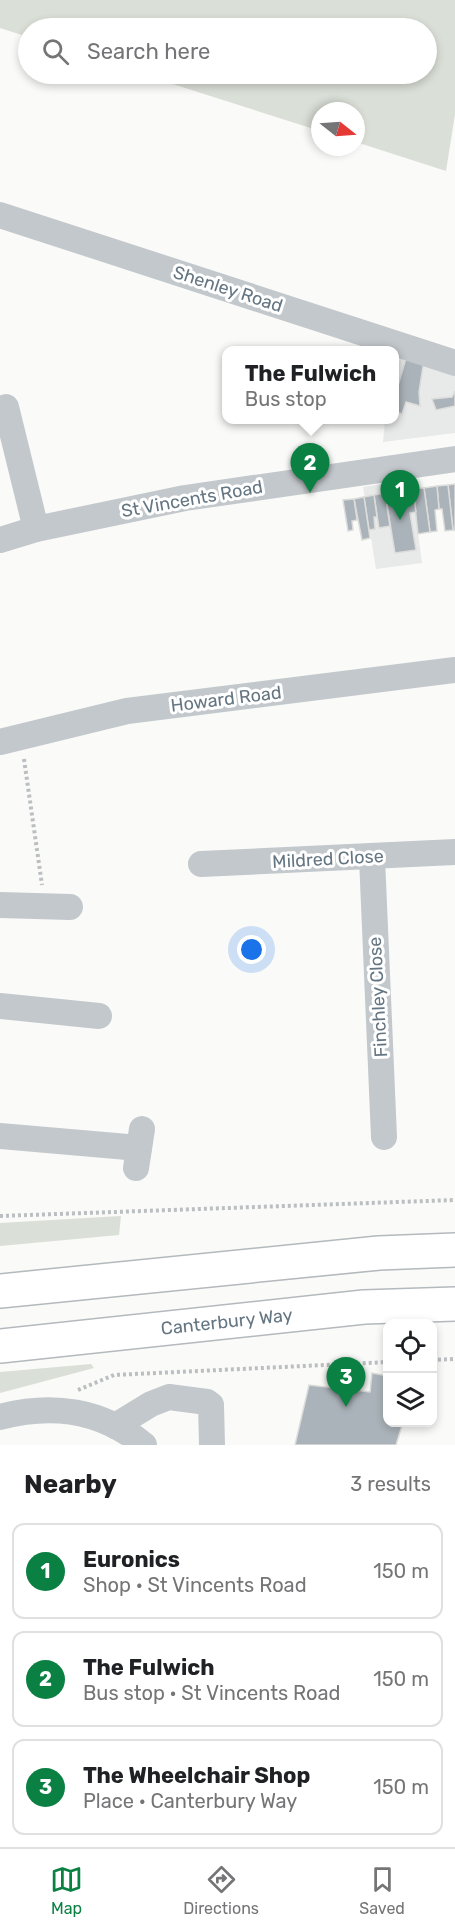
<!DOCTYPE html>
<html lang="en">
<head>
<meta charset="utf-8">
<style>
  :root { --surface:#fff; --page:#f2f2f2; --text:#202124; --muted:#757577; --line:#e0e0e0; --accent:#0b8043 }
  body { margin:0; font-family:Rubik,sans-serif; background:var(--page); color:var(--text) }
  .controls { position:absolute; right:18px; bottom:18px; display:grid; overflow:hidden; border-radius:12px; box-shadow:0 3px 9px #0003 }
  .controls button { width:54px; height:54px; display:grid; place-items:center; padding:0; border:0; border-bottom:2px solid var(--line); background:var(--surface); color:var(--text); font:30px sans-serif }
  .compass { position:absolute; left:311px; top:102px; width:54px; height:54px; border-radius:50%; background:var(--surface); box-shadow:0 3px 9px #0003; rotate:107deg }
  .you { position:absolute; left:252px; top:950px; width:21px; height:21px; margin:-15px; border:4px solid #fff; border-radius:50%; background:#1a73e8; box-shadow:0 0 0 9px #1a73e833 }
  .badge { display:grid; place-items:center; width:39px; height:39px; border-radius:50%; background:var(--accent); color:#fff; font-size:20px; font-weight:700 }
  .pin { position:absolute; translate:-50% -50px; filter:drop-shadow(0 2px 3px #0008) }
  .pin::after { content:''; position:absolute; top:32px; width:21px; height:18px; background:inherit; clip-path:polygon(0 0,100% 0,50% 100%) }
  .popup { position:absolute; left:222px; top:346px; width:177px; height:78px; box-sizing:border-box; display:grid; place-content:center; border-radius:12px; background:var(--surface); filter:drop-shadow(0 2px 4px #0005); font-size:20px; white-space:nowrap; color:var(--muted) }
  .popup b { font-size:22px; color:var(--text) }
  .popup::after { content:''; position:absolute; left:50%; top:100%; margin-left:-12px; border:12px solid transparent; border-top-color:var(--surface) }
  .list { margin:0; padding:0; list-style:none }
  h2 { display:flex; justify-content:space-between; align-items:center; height:78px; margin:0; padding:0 24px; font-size:26px }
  h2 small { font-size:20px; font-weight:400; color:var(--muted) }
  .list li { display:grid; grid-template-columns:39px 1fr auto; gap:18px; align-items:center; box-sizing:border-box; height:96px; margin:0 12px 12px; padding:0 12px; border:2px solid var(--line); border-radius:12px }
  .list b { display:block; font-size:22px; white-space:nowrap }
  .list p { margin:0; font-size:20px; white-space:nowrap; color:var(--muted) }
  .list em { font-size:20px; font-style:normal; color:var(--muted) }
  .icon { flex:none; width:33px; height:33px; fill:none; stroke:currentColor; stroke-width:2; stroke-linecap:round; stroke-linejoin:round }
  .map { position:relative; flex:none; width:455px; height:1445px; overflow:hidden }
  .search { position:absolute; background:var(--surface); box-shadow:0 3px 9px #0003; left:18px; right:18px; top:18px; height:66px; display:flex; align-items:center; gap:15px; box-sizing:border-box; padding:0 21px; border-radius:33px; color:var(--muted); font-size:22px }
  .sheet { height:402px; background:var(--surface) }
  nav { display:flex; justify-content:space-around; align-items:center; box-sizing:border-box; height:84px; border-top:2px solid var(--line); background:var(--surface); font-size:16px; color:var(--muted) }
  nav a { display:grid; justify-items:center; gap:3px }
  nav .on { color:var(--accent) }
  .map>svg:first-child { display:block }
</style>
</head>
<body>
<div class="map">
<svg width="455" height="1445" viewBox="0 0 455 1445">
  <rect width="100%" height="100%" fill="#fafaf8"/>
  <g fill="#e8e9e9">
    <path d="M402 353 455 370V433L383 442 385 420H394V377Z"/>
    <path d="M411 479 422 563 376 569 363 487Z"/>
  </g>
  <g fill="#dadfd7">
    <path d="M0 0H455V114L446 171 356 142V111H320V131L141 74H426V28H28V37L0 28Z"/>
    <path d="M121 1216 119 1235 0 1246V1223Z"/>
    <path d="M91 1364 94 1368 0 1393V1372Z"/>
  </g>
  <g fill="#aab3b9" stroke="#dcdcda" stroke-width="1.5">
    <path d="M407 355 424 360 419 392 420 406 406 402 402 414 394 411V399Z"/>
    <path d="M455 391V406L436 410 432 399 452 397Z"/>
    <path d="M455 484V530H453L448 485Z"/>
    <path d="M448 485 453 530 445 531 442 509H439L437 486Z"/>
    <path d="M437 486 439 509 435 510 437 531 430 532 424 488Z"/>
    <path d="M424 488 430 532 418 534 413 489Z"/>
    <path d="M413 489 416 512 410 513 416 550 395 553 385 493Z"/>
    <path d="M385 493 390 526 379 528 374 495Z"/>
    <path d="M374 495 377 517H374L375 529 369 530 364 497Z"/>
    <path d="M364 497 370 538 362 540 354 499Z"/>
    <path d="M354 499 357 520 352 521 353 530 348 531 343 500Z"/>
    <path d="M372 1373 388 1376V1422H403L396 1445H295L309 1385 370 1392Z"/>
  </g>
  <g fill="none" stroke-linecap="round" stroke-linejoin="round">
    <g stroke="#b4b9bd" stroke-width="36">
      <g id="highway">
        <path d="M0 1291 379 1253 455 1250"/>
        <path id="s1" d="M0 1346 364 1307 455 1304"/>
      </g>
    </g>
    <g stroke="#bbbfc2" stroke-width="4" stroke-dasharray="3 3" stroke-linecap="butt">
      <path d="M24 759 42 885"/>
      <path d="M0 1216 455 1200"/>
      <path d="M432 1360 455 1359"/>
      <path d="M78 1390 114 1375 388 1362"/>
    </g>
    <g stroke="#c3c8cc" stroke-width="26">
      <path d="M0 215 455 363"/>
      <path d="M6 407 36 529"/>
      <path d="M0 540 36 529 185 498 455 459"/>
      <path d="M0 742 127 711 455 670"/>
      <path d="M372 858 384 1137"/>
      <path d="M201 864 455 852"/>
      <path d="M0 905 70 907"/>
      <path d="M0 1006 99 1016"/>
      <path d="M0 1136 139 1148"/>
      <path d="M136 1168 142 1129"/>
      <path d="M0 1417C52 1403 102 1410 144 1445"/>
      <path d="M115 1426 151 1404 169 1397 207 1402 211 1405 212 1445"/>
    </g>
    <use href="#highway" stroke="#fff" stroke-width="33"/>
  </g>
  <g text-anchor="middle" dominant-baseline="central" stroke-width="6" stroke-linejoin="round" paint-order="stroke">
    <g font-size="18" fill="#657683" stroke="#fff">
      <text transform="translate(228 289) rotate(18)">Shenley Road</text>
      <text transform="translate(192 499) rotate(-10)">St Vincents Road</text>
      <text transform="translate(226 699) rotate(-7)">Howard Road</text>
      <text transform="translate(328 859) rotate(-3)">Mildred Close</text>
      <text transform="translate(378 997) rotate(-93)">Finchley Close</text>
      <text stroke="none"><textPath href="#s1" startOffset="228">Canterbury Way</textPath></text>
    </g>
  </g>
</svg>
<div class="controls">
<button><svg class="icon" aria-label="locate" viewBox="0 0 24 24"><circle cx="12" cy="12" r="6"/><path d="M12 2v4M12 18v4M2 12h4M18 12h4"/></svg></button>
<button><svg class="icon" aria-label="layers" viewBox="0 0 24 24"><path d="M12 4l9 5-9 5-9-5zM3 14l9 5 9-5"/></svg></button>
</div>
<svg class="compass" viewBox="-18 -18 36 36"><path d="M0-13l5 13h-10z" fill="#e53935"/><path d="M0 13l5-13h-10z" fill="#757577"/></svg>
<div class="you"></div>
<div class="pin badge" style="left:400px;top:520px">1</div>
<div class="pin badge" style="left:310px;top:493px">2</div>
<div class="popup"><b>The Fulwich</b>Bus stop</div>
<div class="pin badge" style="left:346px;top:1407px">3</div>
<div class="search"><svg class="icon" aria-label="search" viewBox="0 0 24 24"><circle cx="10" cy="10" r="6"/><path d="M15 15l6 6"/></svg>Search here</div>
</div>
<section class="sheet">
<h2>Nearby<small>3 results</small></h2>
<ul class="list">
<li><span class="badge">1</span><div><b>Euronics</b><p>Shop · St Vincents Road</p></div><em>150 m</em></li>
<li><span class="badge">2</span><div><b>The Fulwich</b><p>Bus stop · St Vincents Road</p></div><em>150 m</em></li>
<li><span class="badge">3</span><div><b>The Wheelchair Shop</b><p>Place · Canterbury Way</p></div><em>150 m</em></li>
</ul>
</section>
<nav>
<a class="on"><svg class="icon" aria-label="map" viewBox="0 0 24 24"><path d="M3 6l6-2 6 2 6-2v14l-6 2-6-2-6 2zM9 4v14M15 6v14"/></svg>Map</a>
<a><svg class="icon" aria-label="directions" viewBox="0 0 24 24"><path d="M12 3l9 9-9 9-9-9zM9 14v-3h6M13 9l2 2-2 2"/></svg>Directions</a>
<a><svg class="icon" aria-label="saved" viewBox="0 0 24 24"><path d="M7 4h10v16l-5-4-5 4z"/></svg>Saved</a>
</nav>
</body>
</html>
